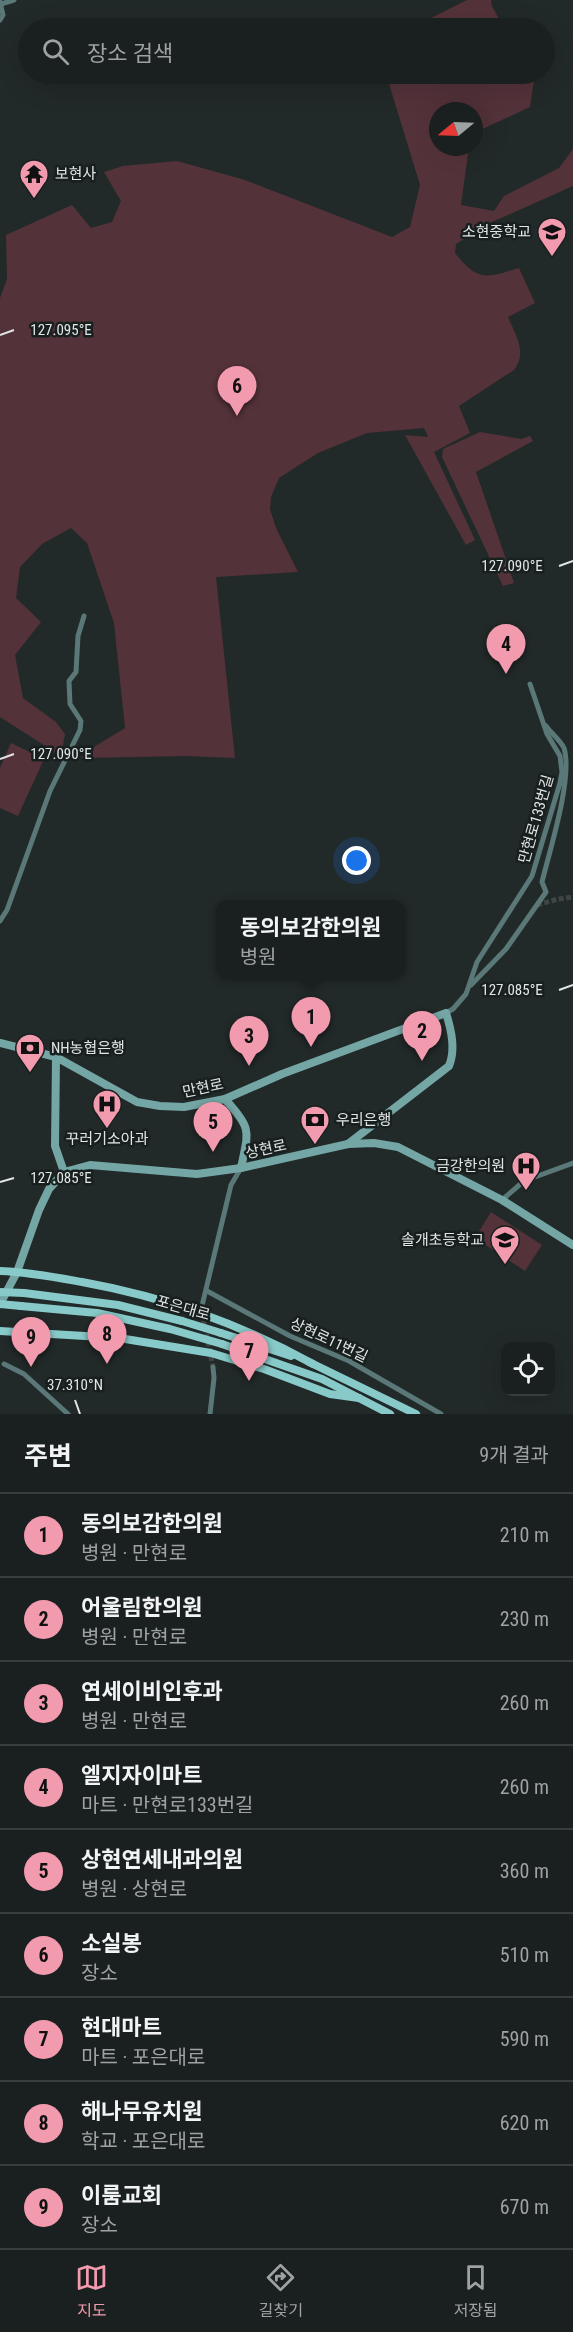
<!DOCTYPE html>
<html lang="ko">
<head>
<meta charset="utf-8">
<style>
  :root { --surface:#1a1f1f; --page:#272c2c; --text:#f1f3f6; --muted:#9fa2a4; --line:#383d3d; --accent:#f29aae }
  body { margin:0; font-family:"Roboto Condensed","Noto Sans KR",sans-serif; background:var(--page); color:var(--text) }
  .controls { position:absolute; right:18px; bottom:18px; display:grid; overflow:hidden; border-radius:12px; box-shadow:0 6px 24px #0002 }
  .controls button { width:54px; height:54px; display:grid; place-items:center; padding:0; border:0; border-bottom:2px solid var(--line); background:var(--surface); color:var(--text); font:30px sans-serif }
  .compass { position:absolute; left:429px; top:102px; width:54px; height:54px; border-radius:50%; background:var(--surface); box-shadow:0 6px 24px #0002; rotate:251deg }
  .you { position:absolute; left:357px; top:861px; width:21px; height:21px; margin:-15px; border:4px solid #fff; border-radius:50%; background:#1a73e8; box-shadow:0 0 0 9px #1a73e833 }
  .badge { display:grid; place-items:center; width:39px; height:39px; border-radius:50%; background:var(--accent); color:#111; font-size:20px; font-weight:700 }
  .pin { position:absolute; translate:-50% -50px; filter:drop-shadow(0 2px 3px #0008) }
  .pin::after { content:''; position:absolute; top:32px; width:21px; height:18px; background:inherit; clip-path:polygon(0 0,100% 0,50% 100%) }
  .popup { position:absolute; left:216px; top:900px; width:189px; height:78px; box-sizing:border-box; display:grid; place-content:center; border-radius:12px; background:var(--surface); filter:drop-shadow(0 2px 4px #0005); font-size:20px; white-space:nowrap; color:var(--muted) }
  .popup b { font-size:22px; color:var(--text) }
  .popup::after { content:''; position:absolute; left:50%; top:100%; margin-left:-12px; border:12px solid transparent; border-top-color:var(--surface) }
  .list { margin:0; padding:0; list-style:none }
  h2 { display:flex; justify-content:space-between; align-items:center; height:78px; margin:0; padding:0 24px; font-size:26px }
  h2 small { font-size:20px; font-weight:400; color:var(--muted) }
  .list li { display:grid; grid-template-columns:39px 1fr auto; gap:18px; align-items:center; box-sizing:border-box; height:84px; padding:0 24px; border-top:2px solid var(--line) }
  .list b { display:block; font-size:22px; white-space:nowrap }
  .list p { margin:0; font-size:20px; white-space:nowrap; color:var(--muted) }
  .list em { font-size:20px; font-style:normal; color:var(--muted) }
  .icon { flex:none; width:33px; height:33px; fill:none; stroke:currentColor; stroke-width:2; stroke-linecap:round; stroke-linejoin:round }
  .map { position:relative; flex:none; width:573px; height:1414px; overflow:hidden }
  .search { position:absolute; background:var(--surface); box-shadow:0 6px 24px #0002; left:18px; right:18px; top:18px; height:66px; display:flex; align-items:center; gap:15px; box-sizing:border-box; padding:0 21px; border-radius:33px; color:var(--muted); font-size:22px }
  .sheet { height:834px; background:var(--surface) }
  nav { display:flex; justify-content:space-around; align-items:center; box-sizing:border-box; height:84px; border-top:2px solid var(--line); background:var(--surface); font-size:16px; color:var(--muted) }
  nav a { display:grid; justify-items:center; gap:3px }
  nav .on { color:var(--accent) }
  .map>svg:first-child { display:block }
</style>
</head>
<body>
<div class="map">
<svg width="573" height="1414" viewBox="0 0 573 1414">
  <rect width="100%" height="100%" fill="#222929"/>
  <g fill="#54323a">
    <path d="M467 0H491L492 6 504 28H411Z"/>
    <path d="M386 74H530L534 80 530 107 474 133V111H438V147H469L461 205 494 211 504 196 559 168 573 149V186L492 222 456 244 455 253C478 282 486 278 519 268L535 303 508 317C515 334 528 353 514 370L459 406 470 433 434 452 475 540 466 545 405 435 428 437 424 428 367 433 318 453 279 478 271 497 270 509 276 528 298 572 216 577 235 758 187 756 81 758 89 750 125 728 114 623 87 543 71 528 42 544 20 567 16 598 41 622 15 655 23 698 56 722 65 734 61 756 0 717V298L7 279 6 235 72 205 91 228 112 222 121 201 104 172 123 166 177 161 245 180 392 237 410 227 420 185Z"/>
    <path d="M480 432 521 439 530 436 533 441 476 472 514 583 503 586 442 457 443 449Z"/>
    <path d="M11 743 44 759 18 816 0 808V768Z"/>
    <path d="M491 1212 542 1245 525 1271 475 1238Z"/>
  </g>
  <g fill="none" stroke-linecap="round" stroke-linejoin="round">
    <g stroke="#3f4545" stroke-width="5" stroke-dasharray="5 2.5" stroke-linecap="butt">
      <path d="M537 905 558 899 573 897"/>
      <path d="M202 1312 213 1367"/>
    </g>
    <g stroke="#597877" stroke-width="5">
      <path d="M0 2 3 15 0 20"/>
      <path d="M1 4 14 0"/>
      <path d="M0 921 7 910 50 791 80 730 81 721 70 704 69 681 76 672 78 636 84 616"/>
      <path d="M471 985 506 949 546 892 542 882C550 849 573 778 564 748 560 740 551 733 546 726"/>
      <path d="M446 1013 453 1009 466 994 477 962 532 876 560 783 562 772 560 756 547 734 530 684"/>
      <path d="M502 1200 524 1181 573 1163"/>
      <path d="M207 1291 290 1336 349 1361 441 1414"/>
      <path d="M201 1310 231 1185 241 1168"/>
      <path d="M4 1364 24 1374 68 1414"/>
      <path d="M210 1414 214 1378 213 1367"/>
    </g>
    <g stroke="#73a6a5" stroke-width="8">
      <path d="M0 1043 56 1057 137 1102 160 1106 184 1107 225 1099 282 1074 446 1013C451 1029 456 1049 449 1066L348 1144"/>
      <path d="M56 1057 55 1146 64 1172"/>
      <path d="M225 1099C252 1130 249 1129 241 1168"/>
      <path d="M0 1304 17 1272 39 1210 49 1189 64 1172 90 1165 197 1174 241 1168 348 1144 374 1143 398 1147 502 1200 573 1245"/>
    </g>
    <g stroke="#87cac9" stroke-width="8">
      <path d="M0 1271C28 1272 54 1277 82 1282 165 1297 238 1323 313 1364"/>
      <path d="M24 1293 118 1305 182 1321"/>
      <path d="M0 1304 21 1306"/>
      <path d="M0 1331 119 1338 211 1353 264 1369 330 1394 359 1398"/>
      <path d="M221 1333 291 1356"/>
      <path d="M222 1344 322 1379 390 1414"/>
      <path d="M309 1362 416 1414"/>
    </g>
    <g stroke="#87cac9" stroke-width="8">
      <path d="M0 1292 24 1293"/>
      <path d="M21 1306 97 1313 170 1329 222 1344"/>
      <path d="M182 1321 221 1333"/>
    </g>
  </g>
  <path fill="none" stroke="#e1e5e5" stroke-width="2" d="M0 335 14 330M559 566 573 561M0 759 14 754M559 990 573 985M0 1182 14 1178M75 1400 80 1414"/>
  <defs>
    <g id="temple-pin" transform="scale(1.5)"><path d="M0 17L-7.5 6A9.5 9.5 0 1 1 7.5 6Z" fill="#f29aae" stroke="#181f1f"/><path d="M0-6L5-2H3V0L6.5 2.5H4V6H1.5V3h-3V6H-4V2.5H-6.5L-3 0V-2H-5Z" fill="#111"/></g>
    <g id="school-pin" transform="scale(1.5)"><path d="M0 17L-7.5 6A9.5 9.5 0 1 1 7.5 6Z" fill="#f29aae" stroke="#181f1f"/><path d="M0-5L7-2L0 1L-7-2ZM-4 1L0 2.5L4 1V4Q0 6-4 4Z" fill="#111"/></g>
    <g id="bank-pin" transform="scale(1.5)"><path d="M0 17L-7.5 6A9.5 9.5 0 1 1 7.5 6Z" fill="#f29aae" stroke="#181f1f"/><path d="M-6-4H6V4H-6ZM0-2.3a2.3 2.3 0 1 0 0 4.6a2.3 2.3 0 1 0 0-4.6Z" fill="#111"/></g>
    <g id="hospital-pin" transform="scale(1.5)"><path d="M0 17L-7.5 6A9.5 9.5 0 1 1 7.5 6Z" fill="#f29aae" stroke="#181f1f"/><path d="M-5-5h3v3.5h4V-5h3V5h-3V1.5h-4V5h-3Z" fill="#111"/></g>
  </defs>
  <g fill-rule="evenodd">
    <use href="#temple-pin" x="34" y="174"/>
    <use href="#school-pin" x="552" y="232"/>
    <use href="#bank-pin" x="30" y="1048"/>
    <use href="#hospital-pin" x="107" y="1104"/>
    <use href="#bank-pin" x="315" y="1120"/>
    <use href="#hospital-pin" x="526" y="1166"/>
    <use href="#school-pin" x="505" y="1240"/>
  </g>
  <g text-anchor="middle" dominant-baseline="central" stroke-width="5" stroke-linejoin="round" paint-order="stroke">
    <g font-size="15" fill="#e1e5e5" stroke="#181f1f" text-anchor="start">
      <text x="55" y="174">보현사</text>
      <text x="531" y="232" text-anchor="end">소현중학교</text>
      <text x="51" y="1048">NH농협은행</text>
      <text x="336" y="1120">우리은행</text>
      <text x="107" y="1139" text-anchor="middle">꾸러기소아과</text>
      <text x="505" y="1166" text-anchor="end">금강한의원</text>
      <text x="484" y="1240" text-anchor="end">솔개초등학교</text>
    </g>
    <g font-size="15" fill="#e1e5e5" stroke="#181f1f">
      <text transform="translate(536 819) rotate(-74)">만현로133번길</text>
      <text transform="translate(203 1088) rotate(-12)">만현로</text>
      <text transform="translate(266 1149) rotate(-12)">상현로</text>
      <text transform="translate(183 1308) rotate(16)">포은대로</text>
      <text transform="translate(329 1340) rotate(25)">상현로11번길</text>
    </g>
  </g>
  <g font-size="15" text-anchor="middle" fill="#e1e5e5" stroke="#181f1f" stroke-width="5" stroke-linejoin="round" paint-order="stroke">
    <text x="61" y="335">127.095°E</text>
    <text x="512" y="571">127.090°E</text>
    <text x="61" y="759">127.090°E</text>
    <text x="512" y="995">127.085°E</text>
    <text x="61" y="1183">127.085°E</text>
    <text x="75" y="1390">37.310°N</text>
  </g>
</svg>
<div class="controls">
<button><svg class="icon" aria-label="locate" viewBox="0 0 24 24"><circle cx="12" cy="12" r="6"/><path d="M12 2v4M12 18v4M2 12h4M18 12h4"/></svg></button>
</div>
<svg class="compass" viewBox="-18 -18 36 36"><path d="M0-13l5 13h-10z" fill="#e53935"/><path d="M0 13l5-13h-10z" fill="#9fa2a4"/></svg>
<div class="you"></div>
<div class="pin badge" style="left:311px;top:1047px">1</div>
<div class="popup"><b>동의보감한의원</b>병원</div>
<div class="pin badge" style="left:422px;top:1061px">2</div>
<div class="pin badge" style="left:249px;top:1066px">3</div>
<div class="pin badge" style="left:506px;top:674px">4</div>
<div class="pin badge" style="left:213px;top:1152px">5</div>
<div class="pin badge" style="left:237px;top:416px">6</div>
<div class="pin badge" style="left:249px;top:1381px">7</div>
<div class="pin badge" style="left:107px;top:1364px">8</div>
<div class="pin badge" style="left:31px;top:1367px">9</div>
<div class="search"><svg class="icon" aria-label="search" viewBox="0 0 24 24"><circle cx="10" cy="10" r="6"/><path d="M15 15l6 6"/></svg>장소 검색</div>
</div>
<section class="sheet">
<h2>주변<small>9개 결과</small></h2>
<ul class="list">
<li><span class="badge">1</span><div><b>동의보감한의원</b><p>병원 · 만현로</p></div><em>210 m</em></li>
<li><span class="badge">2</span><div><b>어울림한의원</b><p>병원 · 만현로</p></div><em>230 m</em></li>
<li><span class="badge">3</span><div><b>연세이비인후과</b><p>병원 · 만현로</p></div><em>260 m</em></li>
<li><span class="badge">4</span><div><b>엘지자이마트</b><p>마트 · 만현로133번길</p></div><em>260 m</em></li>
<li><span class="badge">5</span><div><b>상현연세내과의원</b><p>병원 · 상현로</p></div><em>360 m</em></li>
<li><span class="badge">6</span><div><b>소실봉</b><p>장소</p></div><em>510 m</em></li>
<li><span class="badge">7</span><div><b>현대마트</b><p>마트 · 포은대로</p></div><em>590 m</em></li>
<li><span class="badge">8</span><div><b>해나무유치원</b><p>학교 · 포은대로</p></div><em>620 m</em></li>
<li><span class="badge">9</span><div><b>이룸교회</b><p>장소</p></div><em>670 m</em></li>
</ul>
</section>
<nav>
<a class="on"><svg class="icon" aria-label="map" viewBox="0 0 24 24"><path d="M3 6l6-2 6 2 6-2v14l-6 2-6-2-6 2zM9 4v14M15 6v14"/></svg>지도</a>
<a><svg class="icon" aria-label="directions" viewBox="0 0 24 24"><path d="M12 3l9 9-9 9-9-9zM9 14v-3h6M13 9l2 2-2 2"/></svg>길찾기</a>
<a><svg class="icon" aria-label="saved" viewBox="0 0 24 24"><path d="M7 4h10v16l-5-4-5 4z"/></svg>저장됨</a>
</nav>
</body>
</html>
